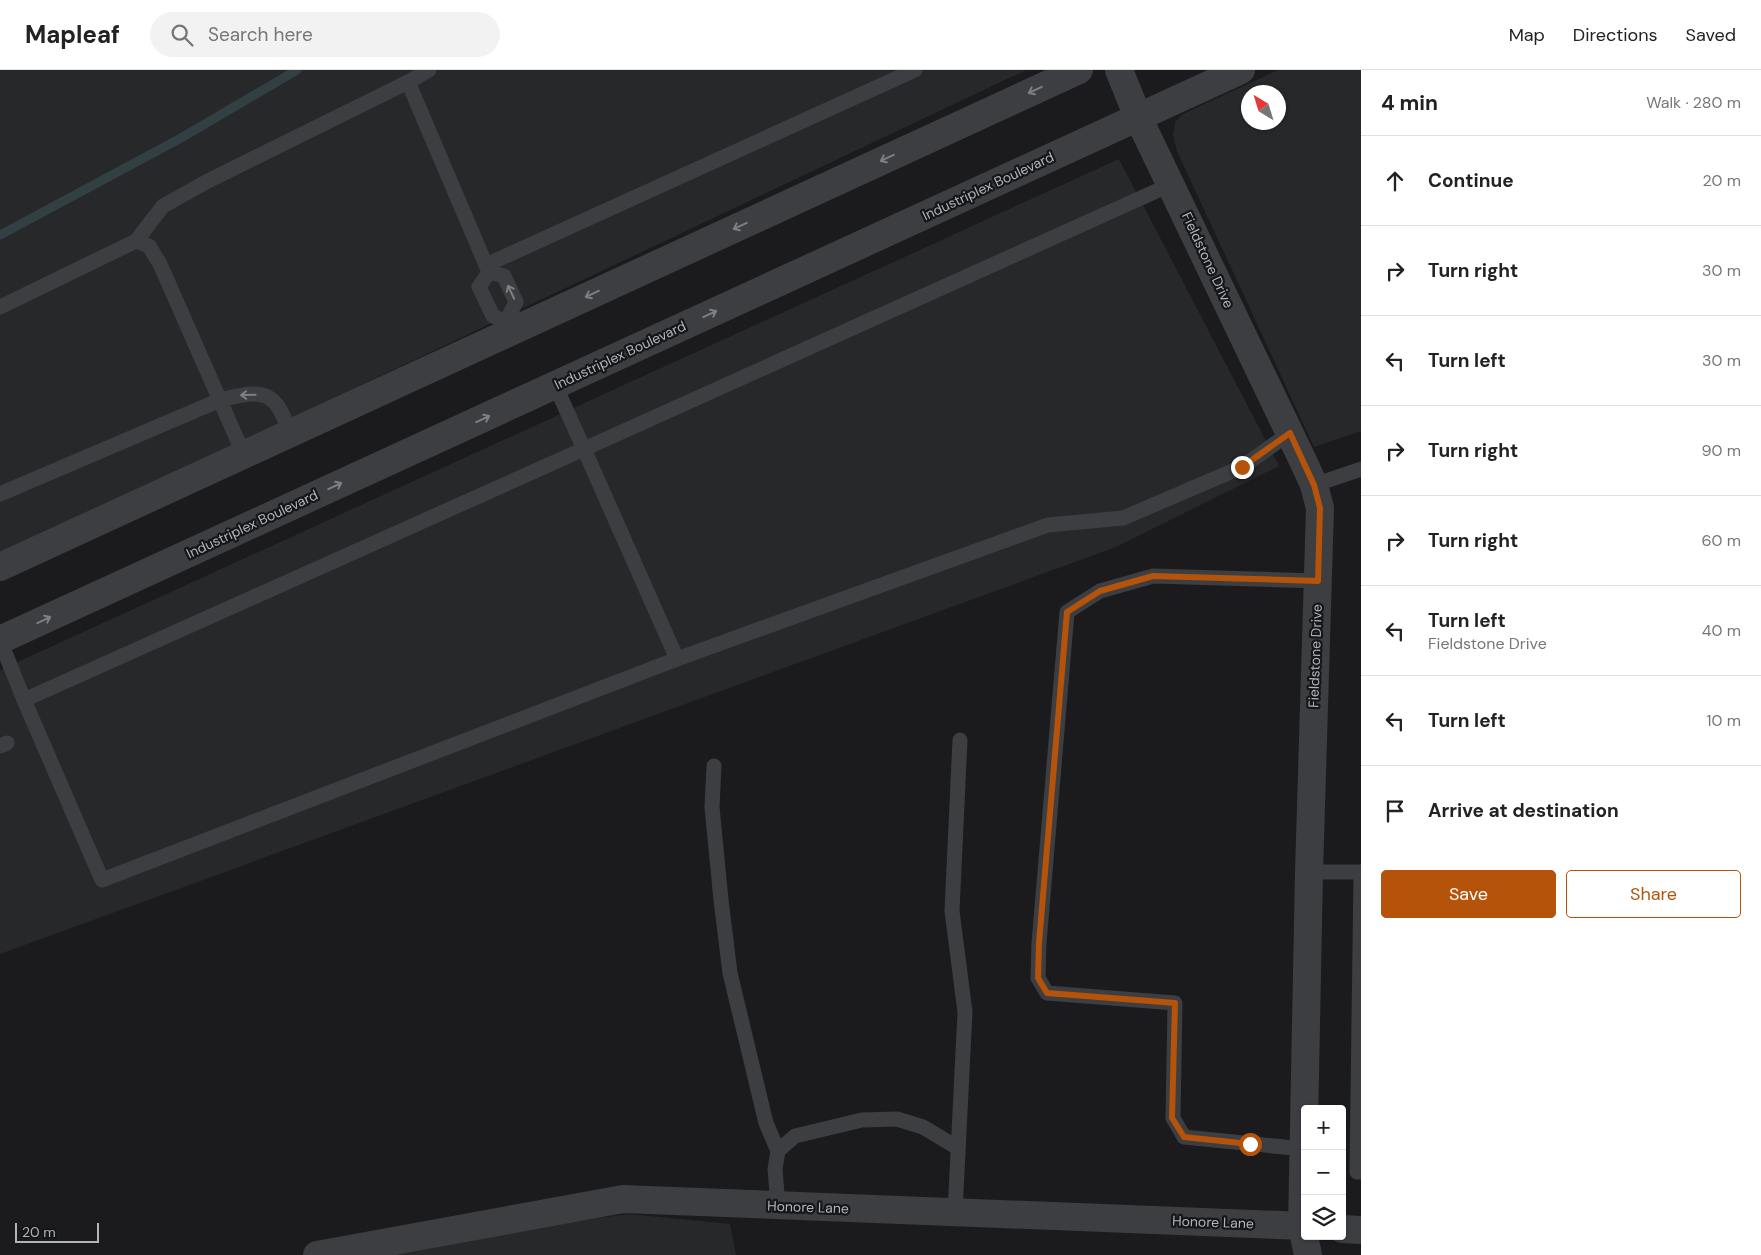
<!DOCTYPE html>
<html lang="en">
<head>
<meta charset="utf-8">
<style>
  :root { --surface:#fff; --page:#f2f2f2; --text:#222; --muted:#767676; --line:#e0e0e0; --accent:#b45309 }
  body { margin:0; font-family:"DM Sans",sans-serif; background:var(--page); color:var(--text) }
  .controls { position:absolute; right:15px; bottom:15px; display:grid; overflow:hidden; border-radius:5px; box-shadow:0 1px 4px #0004 }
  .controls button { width:45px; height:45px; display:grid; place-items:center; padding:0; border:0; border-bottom:1px solid var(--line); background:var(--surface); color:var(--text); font:25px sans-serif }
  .compass { position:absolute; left:1241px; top:15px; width:45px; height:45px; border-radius:50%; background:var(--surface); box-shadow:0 1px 4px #0004; rotate:322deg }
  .scale { position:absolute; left:15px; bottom:12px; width:84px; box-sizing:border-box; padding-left:5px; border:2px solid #aeb6bc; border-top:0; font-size:14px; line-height:18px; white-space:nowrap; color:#aeb6bc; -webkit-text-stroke:4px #161618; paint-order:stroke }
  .stop { position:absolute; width:15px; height:15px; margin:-11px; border:4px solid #b45309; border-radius:50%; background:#fff }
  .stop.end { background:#b45309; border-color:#fff; box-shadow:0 1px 5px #0008 }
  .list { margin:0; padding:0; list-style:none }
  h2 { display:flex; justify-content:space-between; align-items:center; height:65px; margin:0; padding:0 20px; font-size:21px }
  h2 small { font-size:16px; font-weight:400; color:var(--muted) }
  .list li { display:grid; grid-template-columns:32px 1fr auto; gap:15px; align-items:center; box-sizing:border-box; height:90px; padding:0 20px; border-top:1px solid var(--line) }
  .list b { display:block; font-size:19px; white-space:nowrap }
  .list p { margin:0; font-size:16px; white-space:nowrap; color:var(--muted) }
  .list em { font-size:16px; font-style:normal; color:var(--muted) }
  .actions { display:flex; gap:10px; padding:15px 20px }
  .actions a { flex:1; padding:11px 0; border:1px solid var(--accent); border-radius:5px; text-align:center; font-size:18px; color:var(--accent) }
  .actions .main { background:var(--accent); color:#fff }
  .icon { flex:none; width:28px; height:28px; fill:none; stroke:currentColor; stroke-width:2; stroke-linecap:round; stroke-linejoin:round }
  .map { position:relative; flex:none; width:1361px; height:1185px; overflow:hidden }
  header { display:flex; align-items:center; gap:30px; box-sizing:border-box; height:70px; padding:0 25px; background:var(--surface); border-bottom:1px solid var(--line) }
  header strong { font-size:24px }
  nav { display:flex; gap:28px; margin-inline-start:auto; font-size:18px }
  .search { width:350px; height:45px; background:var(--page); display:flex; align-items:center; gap:12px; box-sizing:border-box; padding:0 18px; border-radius:28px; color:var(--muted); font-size:19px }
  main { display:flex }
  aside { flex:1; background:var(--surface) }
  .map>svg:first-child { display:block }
</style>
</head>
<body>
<header>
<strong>Mapleaf</strong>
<div class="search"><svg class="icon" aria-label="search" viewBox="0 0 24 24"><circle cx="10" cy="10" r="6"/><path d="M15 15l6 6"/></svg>Search here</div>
<nav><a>Map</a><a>Directions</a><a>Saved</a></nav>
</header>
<main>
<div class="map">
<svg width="1361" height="1185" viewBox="0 0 1361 1185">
  <rect width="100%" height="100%" fill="#1b1b1d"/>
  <g fill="#27282a" fill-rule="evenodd">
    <path d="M0 0H1026L0 486Z"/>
    <path d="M1278 0H1361V361L1314 377 1177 81 1173 65 1175 52 1183 44ZM1278 22V52H1248V22Z"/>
    <path d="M1119 89 1279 396 1116 477 0 884V600Z"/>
    <path d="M629 1144 730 1154 736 1185H381L543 1155Z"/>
  </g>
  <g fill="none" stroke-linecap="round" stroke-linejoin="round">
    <path stroke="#334043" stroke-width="9" d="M0 165 181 68 297 0"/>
    <g stroke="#3c3e42" stroke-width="15">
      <path d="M429 0 408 12 486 195"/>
      <path d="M136 171 163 136 208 111 408 12"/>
      <path d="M489 202 486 195 915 0"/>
      <path d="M489 202 479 217 493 246 506 252 511 262"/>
      <path d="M489 202 504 206 516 232 506 252"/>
      <path d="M0 237 136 171 149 176 160 194 244 385"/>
      <path d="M1314 415 1361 399"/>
      <path d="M0 424 220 330C238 326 263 317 276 334 283 342 286 354 291 363"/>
      <path d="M0 570 24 630 584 379 555 315"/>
      <path d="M677 589 1048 455 1123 448 1242 397 1290 363"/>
      <path d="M24 630 102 810 677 589 584 379 1172 114"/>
      <path d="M0 676 7 673"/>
      <path d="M714 696 712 737 721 830 730 903 766 1053 778 1081"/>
      <path d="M1309 802H1361"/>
      <path d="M1361 802 1357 1102H1361"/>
      <path d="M1304 1079 1184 1067 1173 1048 1175 933 1047 923 1038 908 1039 873 1067 542 1100 521 1153 506 1318 511"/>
      <path d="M778 1136 775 1099 778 1081 795 1066 862 1050 897 1049 923 1057 958 1078"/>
      <path d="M955 1142 965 942 952 841 960 670"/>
    </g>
    <g stroke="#3c3e42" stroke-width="28">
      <path d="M1119 0 1138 47 1304 393 1314 415 1320 438 1309 802 1302 1156 1308 1185"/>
      <path d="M1342 1159 1361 1160"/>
      <path d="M317 1185 623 1129 1305 1156"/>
    </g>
    <g stroke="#3c3e42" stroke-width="28">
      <path d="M0 497 1079 0"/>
      <path d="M0 570 1241 0"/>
    </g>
  </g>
  <defs><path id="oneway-shaft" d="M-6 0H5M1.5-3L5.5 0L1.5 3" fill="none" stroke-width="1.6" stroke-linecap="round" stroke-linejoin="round" transform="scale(1.25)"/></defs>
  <g stroke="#7b8085">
    <use href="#oneway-shaft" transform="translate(1035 20) rotate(155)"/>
    <use href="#oneway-shaft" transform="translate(887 88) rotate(155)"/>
    <use href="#oneway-shaft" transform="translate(740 156) rotate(155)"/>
    <use href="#oneway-shaft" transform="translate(511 222) rotate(-115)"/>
    <use href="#oneway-shaft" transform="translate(592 224) rotate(155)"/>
    <use href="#oneway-shaft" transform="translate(710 244) rotate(-25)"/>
    <use href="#oneway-shaft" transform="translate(248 325) rotate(179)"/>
    <use href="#oneway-shaft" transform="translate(483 349) rotate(-25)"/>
    <use href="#oneway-shaft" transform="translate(335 416) rotate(-25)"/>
    <use href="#oneway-shaft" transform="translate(44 550) rotate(-25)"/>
  </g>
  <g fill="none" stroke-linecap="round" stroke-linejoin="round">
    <path stroke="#b45309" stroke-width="6" d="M1242 397 1290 363 1314 415 1320 438 1318 511 1153 506 1100 521 1067 542 1039 873 1038 908 1047 923 1175 933 1172 1048 1184 1067 1250 1074"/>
  </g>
  <g text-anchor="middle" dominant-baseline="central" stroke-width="4.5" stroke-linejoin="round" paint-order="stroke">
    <g font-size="14" fill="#aeb6bc" stroke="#161618">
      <text transform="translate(988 116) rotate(-25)">Industriplex Boulevard</text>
      <text transform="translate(1208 190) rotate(65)">Fieldstone Drive</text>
      <text transform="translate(620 285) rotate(-25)">Industriplex Boulevard</text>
      <text transform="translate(252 454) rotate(-25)">Industriplex Boulevard</text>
      <text transform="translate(1315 586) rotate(-88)">Fieldstone Drive</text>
      <text transform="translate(808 1137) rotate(2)">Honore Lane</text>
      <text transform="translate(1213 1152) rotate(2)">Honore Lane</text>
    </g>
  </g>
</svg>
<div class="controls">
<button>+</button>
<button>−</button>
<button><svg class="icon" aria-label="layers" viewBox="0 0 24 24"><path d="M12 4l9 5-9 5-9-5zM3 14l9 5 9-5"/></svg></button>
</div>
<svg class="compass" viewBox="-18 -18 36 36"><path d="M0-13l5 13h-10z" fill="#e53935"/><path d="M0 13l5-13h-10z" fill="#767676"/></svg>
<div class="scale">20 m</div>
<div class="stop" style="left:1250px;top:1074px"></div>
<div class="stop end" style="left:1242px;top:397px"></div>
</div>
<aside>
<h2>4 min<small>Walk · 280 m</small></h2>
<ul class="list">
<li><svg class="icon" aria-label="ahead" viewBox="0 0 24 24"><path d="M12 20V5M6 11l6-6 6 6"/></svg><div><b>Continue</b></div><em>20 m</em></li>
<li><svg class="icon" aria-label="right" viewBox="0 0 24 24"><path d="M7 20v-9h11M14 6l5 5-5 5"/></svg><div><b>Turn right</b></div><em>30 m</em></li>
<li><svg class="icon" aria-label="left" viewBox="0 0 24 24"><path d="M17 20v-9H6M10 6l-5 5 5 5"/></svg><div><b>Turn left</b></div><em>30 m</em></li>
<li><svg class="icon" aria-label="right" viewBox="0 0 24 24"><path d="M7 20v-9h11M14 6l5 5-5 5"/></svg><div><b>Turn right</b></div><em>90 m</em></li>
<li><svg class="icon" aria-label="right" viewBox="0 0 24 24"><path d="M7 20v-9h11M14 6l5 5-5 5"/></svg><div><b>Turn right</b></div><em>60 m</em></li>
<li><svg class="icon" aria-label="left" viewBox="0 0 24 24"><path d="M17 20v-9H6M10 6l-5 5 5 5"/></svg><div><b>Turn left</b><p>Fieldstone Drive</p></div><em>40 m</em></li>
<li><svg class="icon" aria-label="left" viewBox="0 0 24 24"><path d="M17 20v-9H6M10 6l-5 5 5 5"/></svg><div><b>Turn left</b></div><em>10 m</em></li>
<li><svg class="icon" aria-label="arrive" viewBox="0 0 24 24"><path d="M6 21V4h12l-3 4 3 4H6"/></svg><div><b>Arrive at destination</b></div></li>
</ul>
<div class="actions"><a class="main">Save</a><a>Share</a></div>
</aside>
</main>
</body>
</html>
